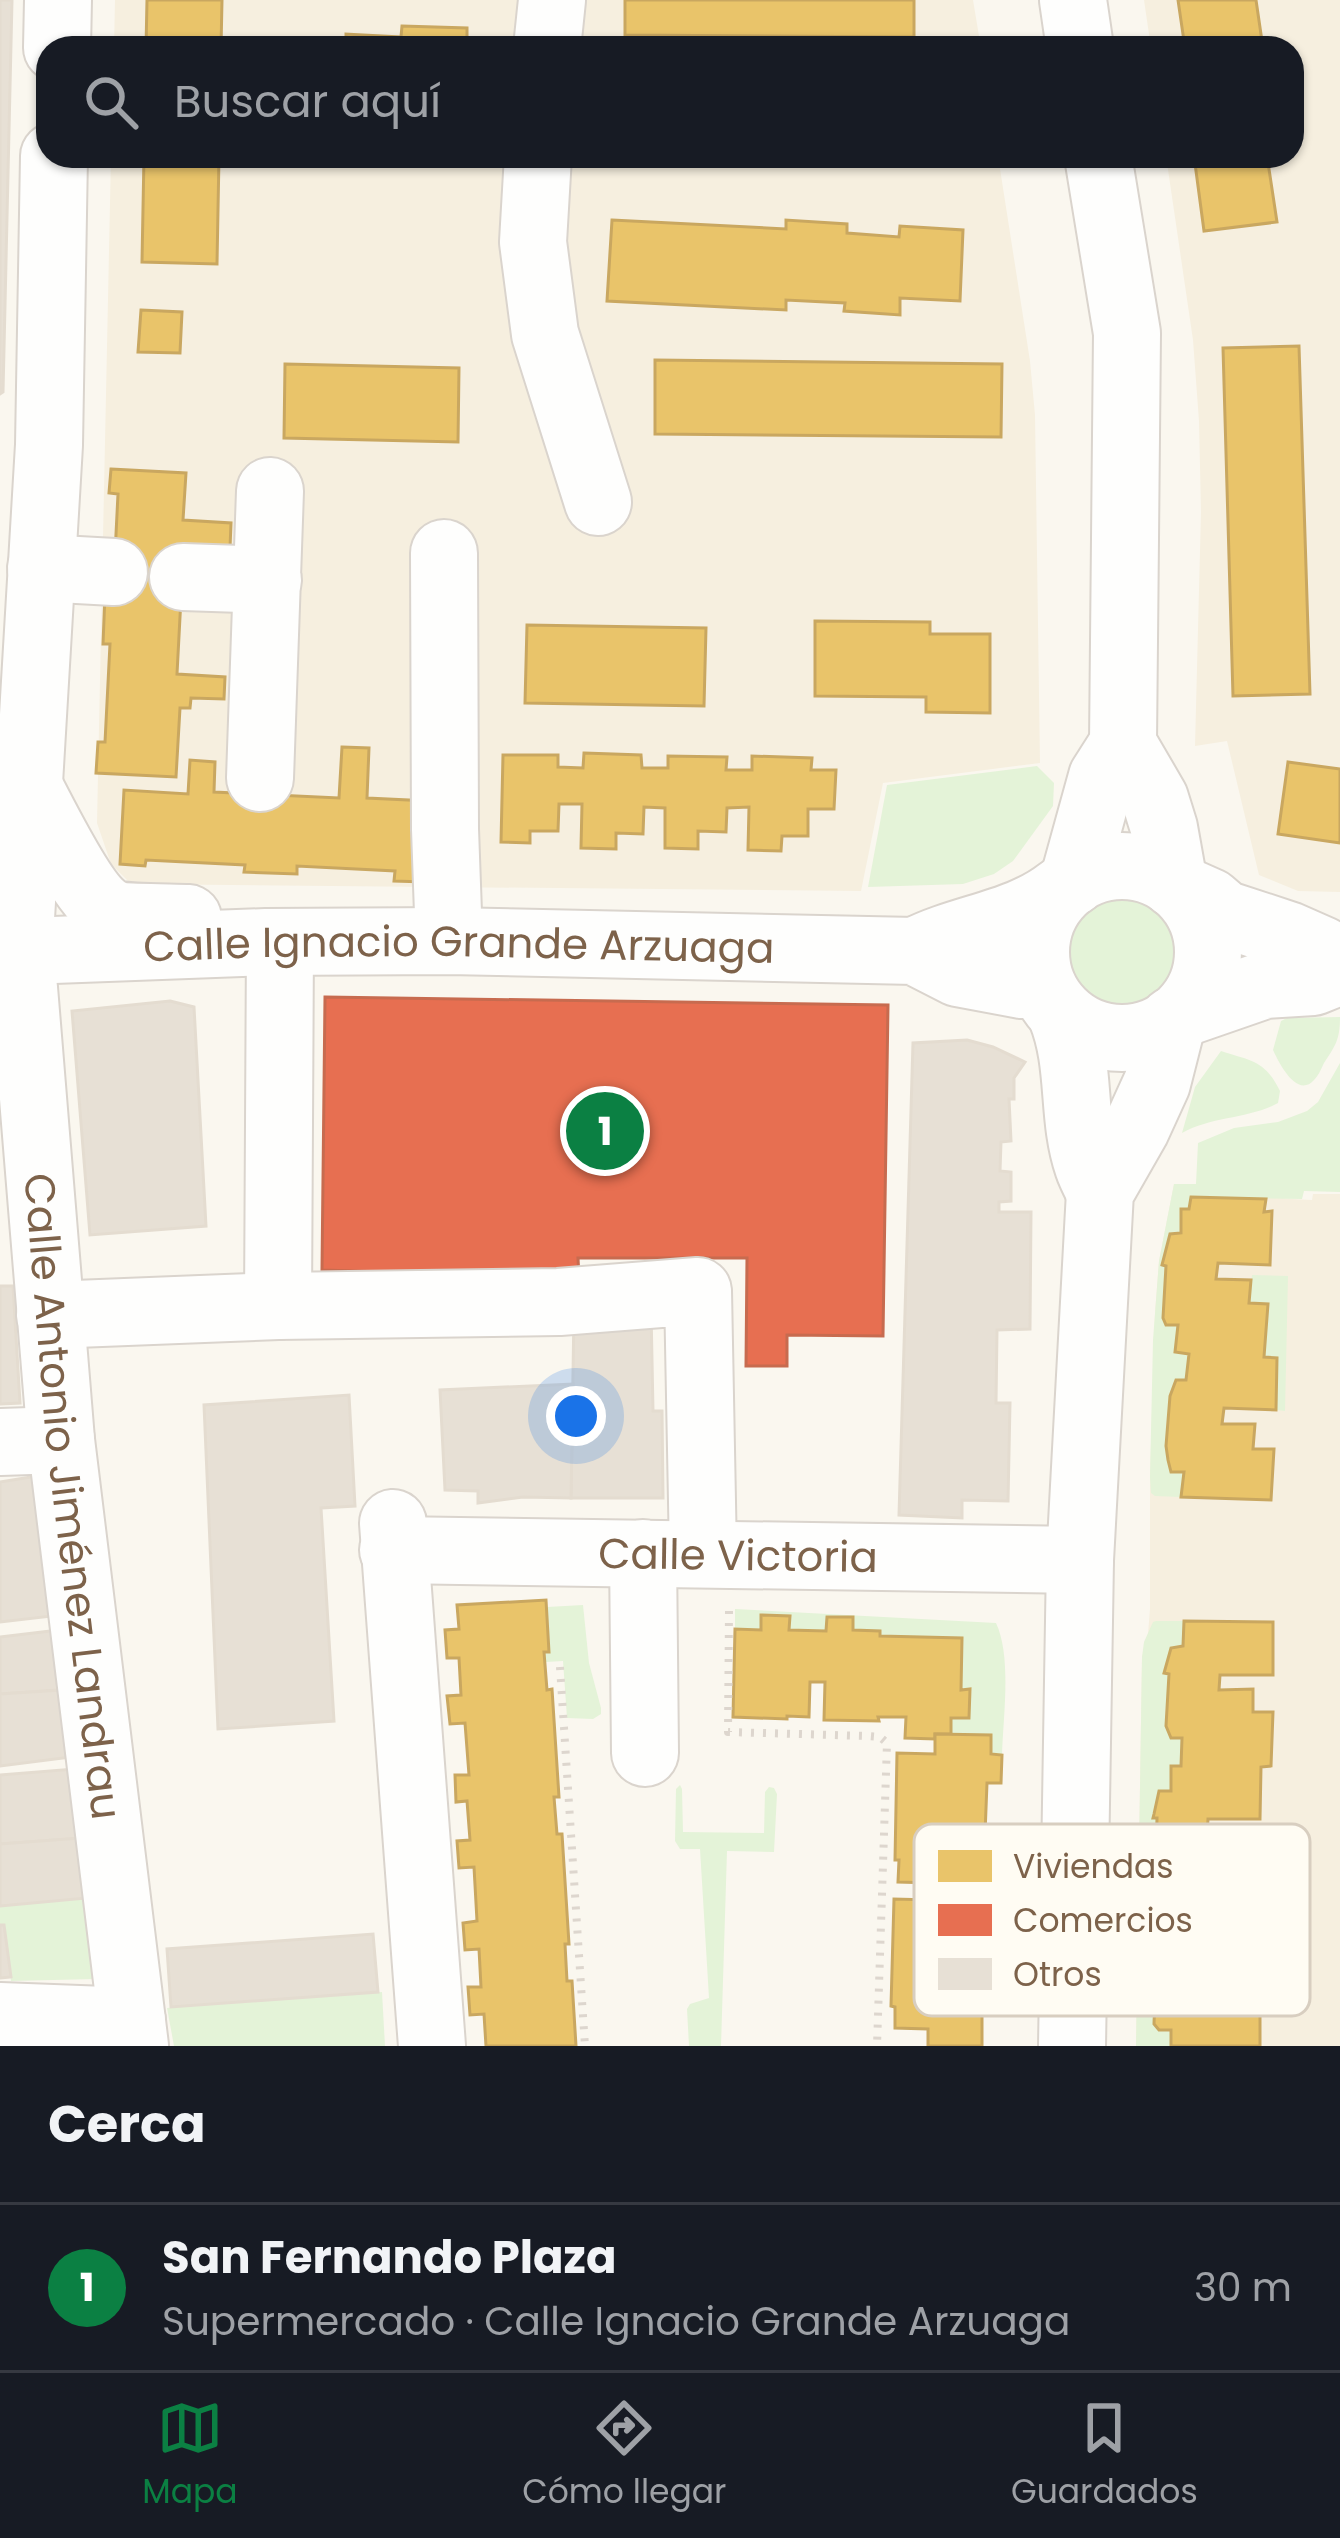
<!DOCTYPE html>
<html lang="es">
<head>
<meta charset="utf-8">
<style>
  :root { --surface:#171b24; --page:#242831; --text:#f1f3f6; --muted:#9ea1a6; --line:#363941; --accent:#0b8043 }
  body { margin:0; font-family:Poppins,sans-serif; background:var(--page); color:var(--text) }
  .you { position:absolute; left:576px; top:1416px; width:42px; height:42px; margin:-30px; border:9px solid #fff; border-radius:50%; background:#1a73e8; box-shadow:0 0 0 18px #1a73e833 }
  .badge { display:grid; place-items:center; width:78px; height:78px; border-radius:50%; background:var(--accent); color:#fff; font-size:39px; font-weight:700 }
  .pin { position:absolute; translate:-50% -50%; border:6px solid #fff; box-shadow:0 3px 12px #0006 }
  .list { margin:0; padding:0; list-style:none }
  h2 { display:flex; justify-content:space-between; align-items:center; height:156px; margin:0; padding:0 48px; font-size:51px }
  h2 small { font-size:39px; font-weight:400; color:var(--muted) }
  .list li { display:grid; grid-template-columns:78px 1fr auto; gap:36px; align-items:center; box-sizing:border-box; height:168px; padding:0 48px; border-top:3px solid var(--line) }
  .list b { display:block; font-size:45px; white-space:nowrap }
  .list p { margin:0; font-size:39px; white-space:nowrap; color:var(--muted) }
  .list em { font-size:39px; font-style:normal; color:var(--muted) }
  .icon { flex:none; width:66px; height:66px; fill:none; stroke:currentColor; stroke-width:2; stroke-linecap:round; stroke-linejoin:round }
  .map { position:relative; flex:none; width:1340px; height:2046px; overflow:hidden }
  .search { position:absolute; background:var(--surface); box-shadow:0 3px 9px #0004; left:36px; right:36px; top:36px; height:132px; display:flex; align-items:center; gap:30px; box-sizing:border-box; padding:0 42px; border-radius:36px; color:var(--muted); font-size:45px }
  .sheet { height:324px; background:var(--surface) }
  nav { display:flex; justify-content:space-around; align-items:center; box-sizing:border-box; height:168px; border-top:3px solid var(--line); background:var(--surface); font-size:33px; color:var(--muted) }
  nav a { display:grid; justify-items:center; gap:6px }
  nav .on { color:var(--accent) }
  .map>svg:first-child { display:block }
</style>
</head>
<body>
<div class="map">
<svg width="1340" height="2046" viewBox="0 0 1340 2046">
  <rect width="100%" height="100%" fill="#faf7ef"/>
  <g fill="#f6efdf">
    <path d="M115 0H973L981 48H114Z"/>
    <path d="M1144 0H1340V892L1298 891 1259 875 1227 741 1195 746 1201 512 1199 421 1193 340 1166 156H1292V48H1151Z"/>
    <path d="M111 156H998L1030 361 1035 415 1040 763 883 783 861 891 131 884 111 864 97 823Z"/>
    <path d="M1174 1184 1292 1199 1312 1200 1313 1194H1340V2046H1136L1142 1657 1148 1634 1150 1609V1477L1155 1313 1159 1261Z"/>
  </g>
  <g fill="#e4f3d8">
    <path d="M1037 766 1054 783 1053 806 1013 861 994 874 963 884 868 887 887 785Z"/>
    <circle cx="1121" cy="956" r="56"/>
    <path d="M1340 1017C1340 1039 1336 1045 1324 1063 1321 1069 1319 1075 1314 1080 1297 1099 1279 1063 1273 1050L1281 1021 1287 1018Z"/>
    <path d="M1221 1051C1251 1061 1265 1060 1280 1091L1278 1103C1249 1119 1212 1116 1182 1133L1195 1087Z"/>
    <path d="M1340 1063V1192L1304 1191 1302 1199 1191 1197 1189 1209H1181V1233L1169 1235 1162 1264 1166 1266 1163 1318 1166 1325H1178L1176 1352 1189 1354 1186 1380H1176C1166 1408 1162 1443 1171 1471L1184 1472 1181 1497 1155 1496 1151 1493 1150 1477 1153 1340 1159 1261 1174 1184H1196L1198 1143 1234 1128 1278 1122 1307 1111 1318 1102Z"/>
    <path d="M1252 1275 1288 1276 1285 1411 1276 1410 1277 1358 1264 1357 1268 1305 1249 1303Z"/>
    <path d="M583 1605 589 1663 601 1708V1714L593 1719 567 1718 563 1661 546 1662 544 1652 549 1651 547 1607Z"/>
    <path d="M735 1609 996 1623C1012 1657 1003 1717 1002 1755L991 1754V1735L951 1734V1718L969 1717 970 1690H961L962 1638 880 1636V1631L789 1630V1616L762 1615 761 1630 735 1629Z"/>
    <path d="M1156 1621H1184L1183 1646 1171 1648 1165 1672 1169 1674 1165 1718 1171 1738H1182L1181 1766H1171V1791L1159 1792 1154 1818H1157C1156 1841 1150 1863 1159 1883H1170V1937L1159 1938 1151 1969H1156L1153 2015 1158 2030H1171V2046H1136L1142 1657 1144 1642 1153 1622Z"/>
    <path d="M680 1785 682 1789 683 1832 764 1833 765 1792 769 1787 774 1788 777 1794 774 1852 727 1851 721 2046H689L687 2009 690 2004 709 1998 700 1849H680L675 1841 676 1789Z"/>
    <path d="M87 1898 95 1979 11 1981 4 1926 0 1925V1906Z"/>
    <path d="M382 1992 385 2046H174L167 2008Z"/>
  </g>
  <g fill="#e9c46a" stroke="#c9a760" stroke-width="3">
    <path d="M147 0H222L221 48H146Z"/>
    <path d="M625 0H914V37L625 35Z"/>
    <path d="M1178 0H1256L1263 48H1185Z"/>
    <path d="M402 26 467 28V48H288V41L346 43V34L401 37Z"/>
    <path d="M144 156H219L217 264 142 262Z"/>
    <path d="M1194 156H1267L1277 222 1204 231Z"/>
    <path d="M612 220 786 229V220L847 224V233L899 237 900 226 963 230 960 301 900 298V315L844 311 845 303 786 300V310L607 301Z"/>
    <path d="M141 310 182 312 180 353 138 352Z"/>
    <path d="M1299 346 1310 694 1233 696 1223 348Z"/>
    <path d="M655 360 1002 364 1001 437 655 434Z"/>
    <path d="M285 364 459 368 458 442 284 438Z"/>
    <path d="M111 469 186 473 183 520 231 523 230 548 183 560 177 674 225 677 224 699 191 698 190 708H180L176 777 96 773 98 742H105L110 644H103L105 594H113L118 494 109 493Z"/>
    <path d="M815 621 930 622V634H990V713L926 712V697L815 696Z"/>
    <path d="M527 625 706 628 704 706 525 703Z"/>
    <path d="M342 747 369 748 367 798 429 801 425 882 394 881 395 871 297 866V874L244 872 245 865 146 860 145 866 120 864 124 790 188 794 190 760 215 762 214 792 339 798Z"/>
    <path d="M584 753 641 755 642 768H668V756L727 757 726 770H752V756L812 758 811 770H836L834 809H808V836H782L781 851 748 850 749 807 727 808 726 832 698 831V849L665 848V808L644 807 643 834 616 833V849L581 848 582 804H559L558 831H530V843L501 842 503 755H558V767L583 768Z"/>
    <path d="M1288 762 1340 769V843L1278 834Z"/>
    <path d="M1191 1197 1266 1199 1264 1212 1272 1211 1270 1265 1218 1263 1216 1279 1251 1280 1249 1303 1268 1304 1264 1357 1277 1358 1276 1410 1224 1408 1222 1424H1255L1253 1449H1274L1271 1500 1181 1497 1184 1472H1171L1168 1460 1166 1446 1170 1396 1176 1380H1186L1189 1354 1175 1352 1178 1325H1166L1163 1318 1166 1266 1162 1265 1170 1234 1181 1233V1209H1189Z"/>
    <path d="M546 1600 549 1652H544L547 1690 552 1689 559 1797H554L557 1834H562L569 1944H565L567 1981H572L576 2046H486L484 2014 470 2015 468 1987H481L479 1949 465 1950 463 1923 477 1921 474 1867 459 1868 457 1841 470 1840 467 1801 456 1802 455 1775H469L465 1723 450 1724 447 1696 461 1695 459 1658H447L445 1630 459 1629 457 1605Z"/>
    <path d="M761 1615 790 1616 789 1630 826 1631 827 1617H853V1630L880 1631V1636L962 1638 961 1690 970 1689 969 1718H951V1734H935V1739L905 1738 906 1717H878L879 1721 824 1720 825 1682H810L809 1717 787 1716V1719L733 1717 735 1629 761 1630Z"/>
    <path d="M1184 1621 1273 1622V1675H1220L1219 1690 1253 1689V1712H1273L1271 1766 1261 1767 1260 1819H1208L1207 1836 1242 1835V1857H1261V1965H1208L1207 1981H1241V2004H1260V2046H1171V2030H1159L1154 2024 1156 1969 1151 1970 1152 1959 1159 1938 1170 1937V1883H1159L1153 1865 1156 1855 1157 1818H1153L1154 1814 1159 1791H1171V1766H1181L1182 1738H1171L1166 1726 1169 1674 1164 1673 1171 1648 1183 1646Z"/>
    <path d="M935 1734 991 1735V1754L1002 1755 1001 1783H987L985 1834 999 1835 998 1862H988L986 1900H998V1928L983 1927 981 1982 995 1983 994 2008H982V2046H928V2029L895 2028V2007L891 2006 894 1899 932 1900 933 1883 898 1882 899 1860H895L897 1753 935 1754Z"/>
  </g>
  <path fill="#e76f51" stroke="#c76b4f" stroke-width="3" d="M325 997 888 1005 883 1336 787 1335V1366H746L747 1258H578L579 1278 322 1270Z"/>
  <g fill="#e7e0d5" stroke="#e4dcd0" stroke-width="3">
    <path d="M0 0H12L3 392 0 394Z"/>
    <path d="M170 1001 194 1007 206 1226 90 1235 72 1011Z"/>
    <path d="M967 1040 993 1047 1025 1062 1014 1078V1099H1009L1011 1141 1001 1142 1000 1171 1011 1172V1201L999 1202V1212H1031L1030 1329 997 1330 996 1403H1010L1008 1501 962 1500V1518L899 1515 913 1043Z"/>
    <path d="M0 1286H13L20 1403 0 1404Z"/>
    <path d="M651 1310 653 1411H662L663 1498H571L574 1312Z"/>
    <path d="M573 1384 571 1498 523 1497 478 1503V1491L445 1490 440 1390Z"/>
    <path d="M349 1395 355 1506 321 1508 334 1721 218 1729 204 1405Z"/>
    <path d="M43 1475 52 1616 0 1622V1482Z"/>
    <path d="M51 1631 58 1690 0 1694V1637Z"/>
    <path d="M62 1690 71 1757 0 1766V1694Z"/>
    <path d="M74 1769 81 1838 0 1844V1775Z"/>
    <path d="M81 1838 87 1898 0 1906V1844Z"/>
    <path d="M0 1925H4L11 1977 0 1978Z"/>
    <path d="M373 1934 378 1992 171 2007 167 1949Z"/>
  </g>
  <g fill="none" stroke-linecap="round" stroke-linejoin="round">
    <g stroke="#dad4cd" stroke-width="70">
      <g id="minor">
        <path d="M1073 0 1080 48"/>
        <path d="M57 48 58 0"/>
        <path d="M547 48 552 0"/>
        <path id="s1" d="M54 156 49 445 19 952 24 988 61 1440 135 2046"/>
        <path d="M538 156 533 242 545 334 598 502"/>
        <path d="M1098 156 1127 333 1123 744 1155 799 1164 828 1174 884"/>
        <path d="M444 553 445 829 449 941"/>
        <path d="M41 568 114 572"/>
        <path d="M183 577 268 580"/>
        <path d="M260 778 270 491"/>
        <path d="M28 785C44 814 84 900 112 913 123 918 173 917 188 918"/>
        <circle cx="1122" cy="952" r="86"/>
        <path d="M1073 882 1102 777 1123 744"/>
        <path d="M1183 890 1210 902 1224 914 1288 935 1322 950 1340 962"/>
        <path d="M915 951C962 927 1018 924 1060 891"/>
        <path id="s2" d="M0 952 266 942 449 941 915 951 958 973 1022 985H1042"/>
        <path d="M1184 1013 1265 985 1313 982 1340 971"/>
        <path d="M1061 1014C1082 1065 1071 1117 1088 1166 1091 1175 1096 1184 1100 1192"/>
        <path d="M278 1306 280 942"/>
        <path d="M50 1315 278 1306 559 1302 698 1291 703 1554"/>
        <path d="M0 1442 61 1440"/>
        <path d="M393 1523 432 2046"/>
        <path id="s3" d="M393 1550 1080 1560"/>
        <path d="M643 1553 645 1753"/>
        <path d="M0 2016 132 2021"/>
        <path d="M1072 2046 1080 1560 1100 1192 1136 1129 1157 1083 1173 1020"/>
      </g>
    </g>
    <g stroke="#ddd6ce" stroke-width="8" stroke-dasharray="3 9" stroke-linecap="butt">
      <path d="M729 1611 728 1732 868 1736 880 1737 887 1743 877 2046"/>
      <path d="M560 1667 585 2046"/>
    </g>
    <use href="#minor" stroke="#fefefd" stroke-width="66"/>
  </g>
  <g text-anchor="middle" dominant-baseline="central" stroke-width="12" stroke-linejoin="round" paint-order="stroke">
    <g font-size="42" fill="#7d624a" stroke="#fffcf3">
      <text stroke="none"><textPath href="#s2" startOffset="459">Calle Ignacio Grande Arzuaga</textPath></text>
      <text stroke="none"><textPath href="#s1" startOffset="1344">Calle Antonio Jiménez Landrau</textPath></text>
      <text stroke="none"><textPath href="#s3" startOffset="345">Calle Victoria</textPath></text>
    </g>
  </g>
  <rect x="914" y="1824" width="396" height="192" rx="18" fill="#fffcf3" stroke="#d8cec0" stroke-width="3"/>
  <rect x="938" y="1850" width="54" height="32" fill="#e9c46a"/>
  <rect x="938" y="1904" width="54" height="32" fill="#e76f51"/>
  <rect x="938" y="1958" width="54" height="32" fill="#e7e0d5"/>
  <g font-size="33" fill="#7d624a">
    <text x="1013" y="1878">Viviendas</text>
    <text x="1013" y="1932">Comercios</text>
    <text x="1013" y="1986">Otros</text>
  </g>
</svg>
<div class="you"></div>
<div class="pin badge" style="left:605px;top:1131px">1</div>
<div class="search"><svg class="icon" aria-label="search" viewBox="0 0 24 24"><circle cx="10" cy="10" r="6"/><path d="M15 15l6 6"/></svg>Buscar aquí</div>
</div>
<section class="sheet">
<h2>Cerca<small></small></h2>
<ul class="list">
<li><span class="badge">1</span><div><b>San Fernando Plaza</b><p>Supermercado · Calle Ignacio Grande Arzuaga</p></div><em>30 m</em></li>
</ul>
</section>
<nav>
<a class="on"><svg class="icon" aria-label="map" viewBox="0 0 24 24"><path d="M3 6l6-2 6 2 6-2v14l-6 2-6-2-6 2zM9 4v14M15 6v14"/></svg>Mapa</a>
<a><svg class="icon" aria-label="directions" viewBox="0 0 24 24"><path d="M12 3l9 9-9 9-9-9zM9 14v-3h6M13 9l2 2-2 2"/></svg>Cómo llegar</a>
<a><svg class="icon" aria-label="saved" viewBox="0 0 24 24"><path d="M7 4h10v16l-5-4-5 4z"/></svg>Guardados</a>
</nav>
</body>
</html>
